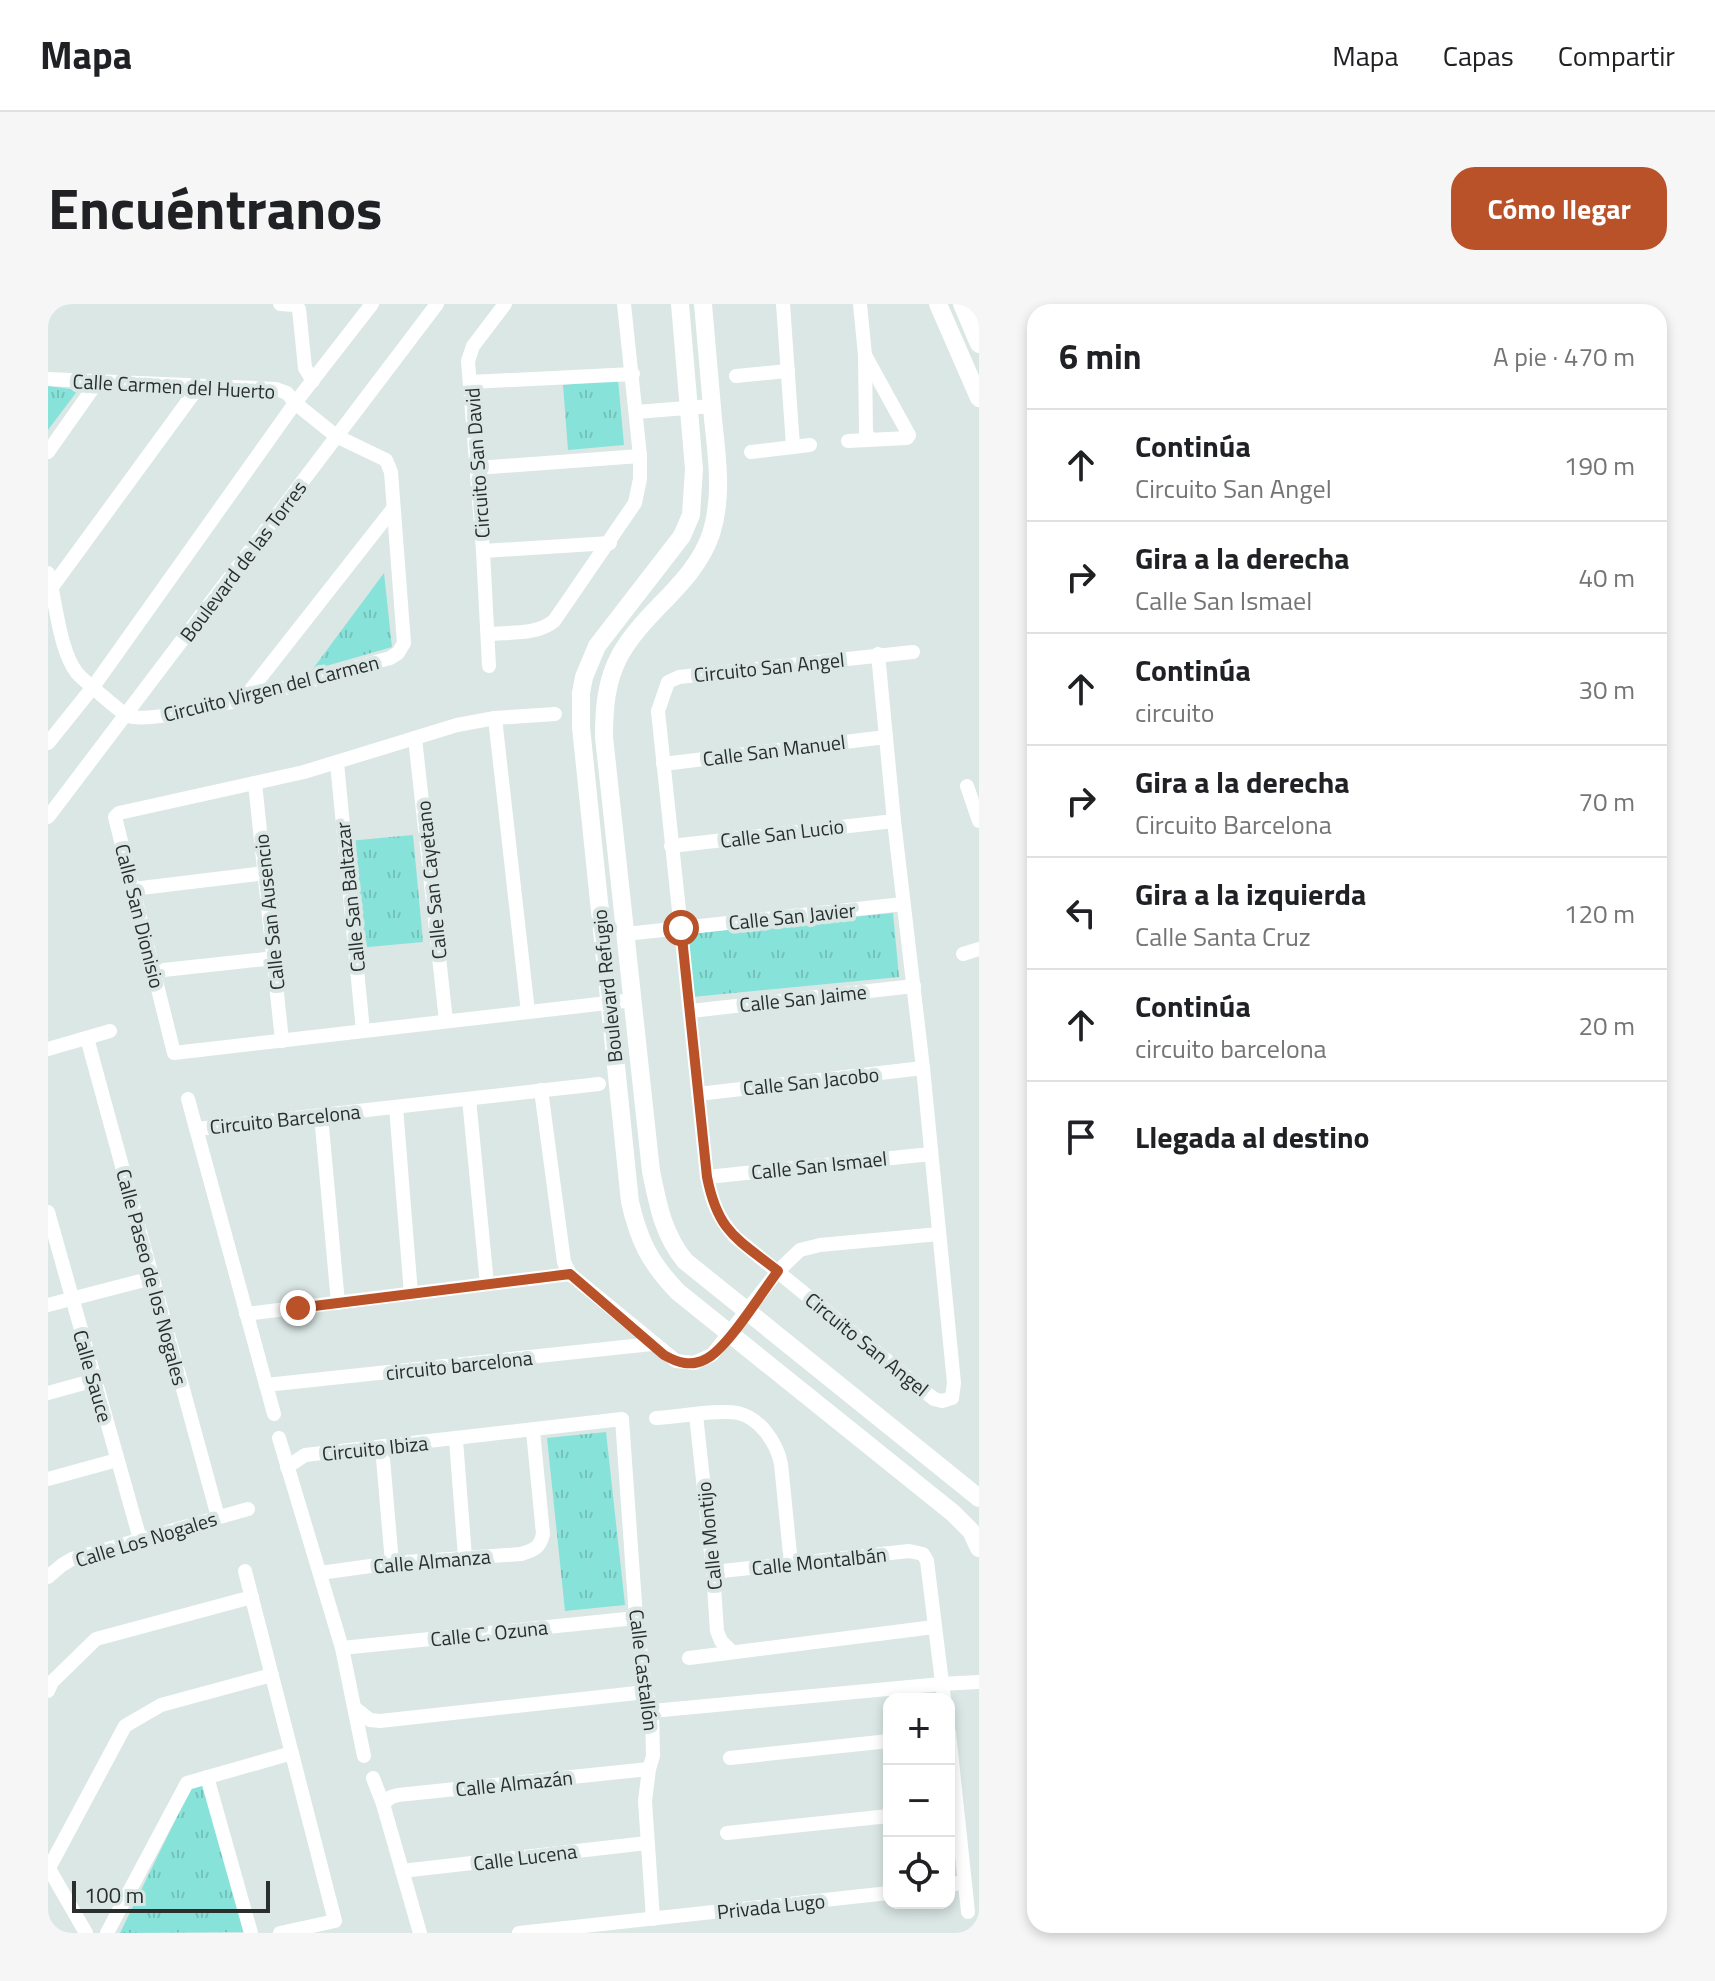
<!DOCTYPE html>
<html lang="es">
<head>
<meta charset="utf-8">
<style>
  :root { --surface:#fff; --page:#f6f6f6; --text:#202124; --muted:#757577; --line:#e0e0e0; --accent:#b95229 }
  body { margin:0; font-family:"Titillium Web",sans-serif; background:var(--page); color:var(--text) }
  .controls { position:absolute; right:24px; bottom:24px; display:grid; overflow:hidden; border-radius:16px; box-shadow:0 4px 12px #0003 }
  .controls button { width:72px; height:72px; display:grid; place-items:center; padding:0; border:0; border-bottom:2px solid var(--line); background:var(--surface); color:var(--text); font:40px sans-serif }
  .scale { position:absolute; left:24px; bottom:20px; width:198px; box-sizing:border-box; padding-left:8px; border:4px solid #2a2f2e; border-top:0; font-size:22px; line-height:28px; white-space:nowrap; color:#2a2f2e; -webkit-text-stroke:6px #dae7e5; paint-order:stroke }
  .stop { position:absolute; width:24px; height:24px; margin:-18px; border:6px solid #b95229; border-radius:50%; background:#fff }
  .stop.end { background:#b95229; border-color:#fff; box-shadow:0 2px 8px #0008 }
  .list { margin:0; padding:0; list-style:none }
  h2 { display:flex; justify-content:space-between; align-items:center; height:104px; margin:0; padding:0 32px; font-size:34px }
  h2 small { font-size:26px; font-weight:400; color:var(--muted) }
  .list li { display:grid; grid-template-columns:52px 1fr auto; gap:24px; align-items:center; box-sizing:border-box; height:112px; padding:0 32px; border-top:2px solid var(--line) }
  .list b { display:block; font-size:30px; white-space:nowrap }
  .list p { margin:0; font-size:26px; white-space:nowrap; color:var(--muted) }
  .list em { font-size:26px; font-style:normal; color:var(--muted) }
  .icon { flex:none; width:44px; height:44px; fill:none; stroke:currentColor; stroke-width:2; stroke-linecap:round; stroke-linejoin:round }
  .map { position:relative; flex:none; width:931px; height:1629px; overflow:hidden; border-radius:24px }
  header { display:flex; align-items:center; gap:48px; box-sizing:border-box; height:112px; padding:0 40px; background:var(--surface); border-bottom:2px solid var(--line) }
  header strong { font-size:38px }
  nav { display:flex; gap:44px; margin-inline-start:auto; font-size:28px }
  .intro { display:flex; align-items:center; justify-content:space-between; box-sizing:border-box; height:192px; padding:0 48px }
  h1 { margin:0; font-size:56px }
  .button { padding:20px 36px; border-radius:24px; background:var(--accent); color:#fff; font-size:28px; font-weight:700 }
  main { display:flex; gap:48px; padding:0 48px }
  aside { flex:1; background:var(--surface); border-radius:24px; box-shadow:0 4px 12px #0003 }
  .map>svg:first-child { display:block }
</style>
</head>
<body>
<header>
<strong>Mapa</strong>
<nav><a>Mapa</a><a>Capas</a><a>Compartir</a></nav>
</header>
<div class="intro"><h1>Encuéntranos</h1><a class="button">Cómo llegar</a></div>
<main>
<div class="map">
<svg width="931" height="1629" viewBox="0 0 931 1629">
  <defs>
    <pattern id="park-tufts" width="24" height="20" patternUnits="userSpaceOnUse" patternTransform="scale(2)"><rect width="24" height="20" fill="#87e2da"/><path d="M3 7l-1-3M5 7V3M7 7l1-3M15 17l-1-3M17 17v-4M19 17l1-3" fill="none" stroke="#75c2bb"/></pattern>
  </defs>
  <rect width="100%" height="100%" fill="#dae7e5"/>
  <g fill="url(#park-tufts)">
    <path d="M570 76 576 141 520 146 515 81Z"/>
    <path d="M0 82 30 86 0 126Z"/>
    <path d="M336 269 344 343 264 366Z"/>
    <path d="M365 531 375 638 310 644 300 537Z"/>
    <path d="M845 609 851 673 644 693 638 630Z"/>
    <path d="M558 1128 577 1301 517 1307 499 1134Z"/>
    <path d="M154 1479 197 1628 72 1629 144 1482Z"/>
  </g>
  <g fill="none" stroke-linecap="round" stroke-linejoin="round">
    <g stroke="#fff" stroke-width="14">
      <path d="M232 0 246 1 251 5 257 64 265 77"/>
      <path d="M735 0 745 142"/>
      <path d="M812 0 817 51 818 129 822 135"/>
      <path d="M688 72 740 67"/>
      <path d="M0 75 228 85 239 89 247 99 288 132 338 156 343 168 356 339 350 349 342 354C297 366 115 424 80 412 75 410 33 374 29 369 11 346 8 297 0 269"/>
      <path d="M422 78 585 70"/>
      <path d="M588 108 664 102"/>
      <path d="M800 137 859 134 861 131 817 51"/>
      <path d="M0 148 50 77"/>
      <path d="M703 148 762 141"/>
      <path d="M429 164 592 152"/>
      <path d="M435 247 562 239"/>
      <path d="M4 283 151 82"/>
      <path d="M440 330C462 328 489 331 506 317L587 199 592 175V152L576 0"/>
      <path d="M830 350 846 517 875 764 906 1079 904 1094 894 1097 886 1095 687 933C670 914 664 898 659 873L610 407 620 378 631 373 865 348"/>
      <path d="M441 362 435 247 420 57 425 42 457 0"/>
      <path d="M197 393 344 206"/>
      <path d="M507 410 447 414 409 421 256 468 71 509 67 513 126 749 585 696"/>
      <path d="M447 414 480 708"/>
      <path d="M367 434 398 717"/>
      <path d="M0 439 45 383 247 99 324 0"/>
      <path d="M289 459 315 727"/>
      <path d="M615 460 838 433"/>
      <path d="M207 479 234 737"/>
      <path d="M919 482 931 517"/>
      <path d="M0 513 389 0"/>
      <path d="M623 542 846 517"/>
      <path d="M85 585 217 569"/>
      <path d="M578 630 855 600"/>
      <path d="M915 650 931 645"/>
      <path d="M106 667 226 654"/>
      <path d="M643 707 866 682"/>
      <path d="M39 734 170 1213"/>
      <path d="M0 745 62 727"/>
      <path d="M493 786 516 958 522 970 628 1057 646 1059 664 1051 730 967 752 946 772 941 891 930"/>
      <path d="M650 790 875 764"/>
      <path d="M140 795 226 1110"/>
      <path d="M421 795 439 980"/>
      <path d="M348 803 363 990"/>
      <path d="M273 811 290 999"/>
      <path d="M149 825 551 780"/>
      <path d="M659 873 883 850"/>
      <path d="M0 908 92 1235"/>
      <path d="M0 1001 104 974"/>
      <path d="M198 1010 522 970"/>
      <path d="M218 1081 604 1040"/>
      <path d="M0 1089 47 1076"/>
      <path d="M648 1111 665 1268 669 1327 673 1337 684 1348"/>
      <path d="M608 1114C629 1113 671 1105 690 1109 712 1114 729 1139 733 1160L743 1260"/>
      <path d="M231 1134 294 1344 316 1452"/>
      <path d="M408 1136 417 1253"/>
      <path d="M334 1143 344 1259"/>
      <path d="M239 1163 257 1151 574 1115 588 1314 598 1388 604 1407 605 1452 601 1465 597 1497 605 1615"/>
      <path d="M0 1175 69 1156"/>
      <path d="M197 1267 287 1617 232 1629"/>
      <path d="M665 1268 861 1247 875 1250 879 1257 896 1395"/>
      <path d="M272 1269 344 1259 473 1250C486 1246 492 1244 495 1230L485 1127"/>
      <path d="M0 1273 14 1261 24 1255 200 1205"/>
      <path d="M294 1344 588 1314"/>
      <path d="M641 1354 886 1323"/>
      <path d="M0 1387 4 1378 48 1335 204 1293"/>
      <path d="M308 1405 322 1416 332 1417 598 1388"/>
      <path d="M604 1407 893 1380 931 1378"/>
      <path d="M901 1429 920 1608"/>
      <path d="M682 1454 841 1437"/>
      <path d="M159 1473 203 1629"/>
      <path d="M325 1474 335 1500 372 1629"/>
      <path d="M335 1500 343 1493 350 1491 601 1465"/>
      <path d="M679 1529 841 1512"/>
      <path d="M0 1563 38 1629"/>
      <path d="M1 1564 77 1422 113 1401 224 1371"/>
      <path d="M354 1567 599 1539"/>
      <path d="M901 1582 916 1577"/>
      <path d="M59 1629 139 1479 244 1449"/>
      <path d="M471 1629 841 1589"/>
    </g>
    <g stroke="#fff" stroke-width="18">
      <path d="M632 0 646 165 643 211 634 232 549 342 536 373 533 389V423L582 898C591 937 602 959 630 988L905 1209 923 1227 931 1244"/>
      <path d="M655 0C658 38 662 77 665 115 669 153 675 193 663 230 646 280 597 306 572 351 558 377 556 404 556 433L603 867C610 901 615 930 637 957L931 1194"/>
      <path d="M890 0 931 94"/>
      <path d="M914 0 931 40"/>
    </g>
  </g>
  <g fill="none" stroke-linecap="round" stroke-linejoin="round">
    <path stroke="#b95229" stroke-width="10" d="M250 1004 522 970 616 1051C630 1059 643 1063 658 1055 679 1045 714 988 730 967 688 934 670 928 659 873L633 624"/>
  </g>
  <g text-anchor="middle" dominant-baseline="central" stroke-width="8" stroke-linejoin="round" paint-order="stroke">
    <g font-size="20" fill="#2a2f2e" stroke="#dae7e5">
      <text transform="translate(126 82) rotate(3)">Calle Carmen del Huerto</text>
      <text transform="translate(429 159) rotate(-94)">Circuito San David</text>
      <text transform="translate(195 257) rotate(-53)">Boulevard de las Torres</text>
      <text transform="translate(721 363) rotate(-6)">Circuito San Angel</text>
      <text transform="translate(223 384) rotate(-14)">Circuito Virgen del Carmen</text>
      <text transform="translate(726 446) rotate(-7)">Calle San Manuel</text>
      <text transform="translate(734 529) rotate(-7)">Calle San Lucio</text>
      <text transform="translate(383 576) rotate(-96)">Calle San Cayetano</text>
      <text transform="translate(302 593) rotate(-96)">Calle San Baltazar</text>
      <text transform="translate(221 608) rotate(-96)">Calle San Ausencio</text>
      <text transform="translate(92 612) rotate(76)">Calle San Dionisio</text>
      <text transform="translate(744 612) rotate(-6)">Calle San Javier</text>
      <text transform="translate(559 682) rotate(-96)">Boulevard Refugio</text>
      <text transform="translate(755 694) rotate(-6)">Calle San Jaime</text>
      <text transform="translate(763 777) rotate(-6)">Calle San Jacobo</text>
      <text transform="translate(237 815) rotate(-6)">Circuito Barcelona</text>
      <text transform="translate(771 861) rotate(-6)">Calle San Ismael</text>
      <text transform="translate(104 973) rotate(75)">Calle Paseo de los Nogales</text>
      <text transform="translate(819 1040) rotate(39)">Circuito San Angel</text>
      <text transform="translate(411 1061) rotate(-6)">circuito barcelona</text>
      <text transform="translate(45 1072) rotate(74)">Calle Sauce</text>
      <text transform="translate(327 1144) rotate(-6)">Circuito Ibiza</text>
      <text transform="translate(661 1232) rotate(-96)">Calle Montijo</text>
      <text transform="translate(98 1235) rotate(-17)">Calle Los Nogales</text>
      <text transform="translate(384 1257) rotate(-5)">Calle Almanza</text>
      <text transform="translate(771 1257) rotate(-6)">Calle Montalbán</text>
      <text transform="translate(441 1329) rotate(-6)">Calle C. Ozuna</text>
      <text transform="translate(596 1366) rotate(83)">Calle Castallón</text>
      <text transform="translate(466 1479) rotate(-6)">Calle Almazán</text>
      <text transform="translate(477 1553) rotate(-7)">Calle Lucena</text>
      <text transform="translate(723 1602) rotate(-6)">Privada Lugo</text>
    </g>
  </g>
</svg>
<div class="controls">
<button>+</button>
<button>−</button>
<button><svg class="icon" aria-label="locate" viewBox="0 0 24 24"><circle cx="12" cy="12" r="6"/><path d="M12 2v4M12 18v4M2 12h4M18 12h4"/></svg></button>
</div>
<div class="scale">100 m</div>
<div class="stop" style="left:633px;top:624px"></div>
<div class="stop end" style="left:250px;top:1004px"></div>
</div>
<aside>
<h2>6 min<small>A pie · 470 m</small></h2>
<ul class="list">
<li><svg class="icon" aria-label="ahead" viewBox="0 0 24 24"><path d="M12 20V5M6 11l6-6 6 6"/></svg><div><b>Continúa</b><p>Circuito San Angel</p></div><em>190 m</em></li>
<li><svg class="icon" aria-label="right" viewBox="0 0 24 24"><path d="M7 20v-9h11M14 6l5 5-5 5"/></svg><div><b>Gira a la derecha</b><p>Calle San Ismael</p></div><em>40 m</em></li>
<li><svg class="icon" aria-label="ahead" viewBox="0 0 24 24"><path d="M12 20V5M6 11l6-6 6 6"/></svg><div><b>Continúa</b><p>circuito</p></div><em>30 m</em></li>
<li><svg class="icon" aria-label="right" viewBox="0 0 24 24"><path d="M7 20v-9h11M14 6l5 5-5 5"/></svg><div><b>Gira a la derecha</b><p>Circuito Barcelona</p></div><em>70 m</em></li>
<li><svg class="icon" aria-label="left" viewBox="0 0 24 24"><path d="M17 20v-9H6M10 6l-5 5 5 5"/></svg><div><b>Gira a la izquierda</b><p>Calle Santa Cruz</p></div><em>120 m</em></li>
<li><svg class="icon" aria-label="ahead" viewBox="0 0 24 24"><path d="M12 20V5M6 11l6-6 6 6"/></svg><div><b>Continúa</b><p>circuito barcelona</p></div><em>20 m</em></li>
<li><svg class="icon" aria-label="arrive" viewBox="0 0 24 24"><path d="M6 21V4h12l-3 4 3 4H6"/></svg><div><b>Llegada al destino</b></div></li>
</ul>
</aside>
</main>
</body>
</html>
